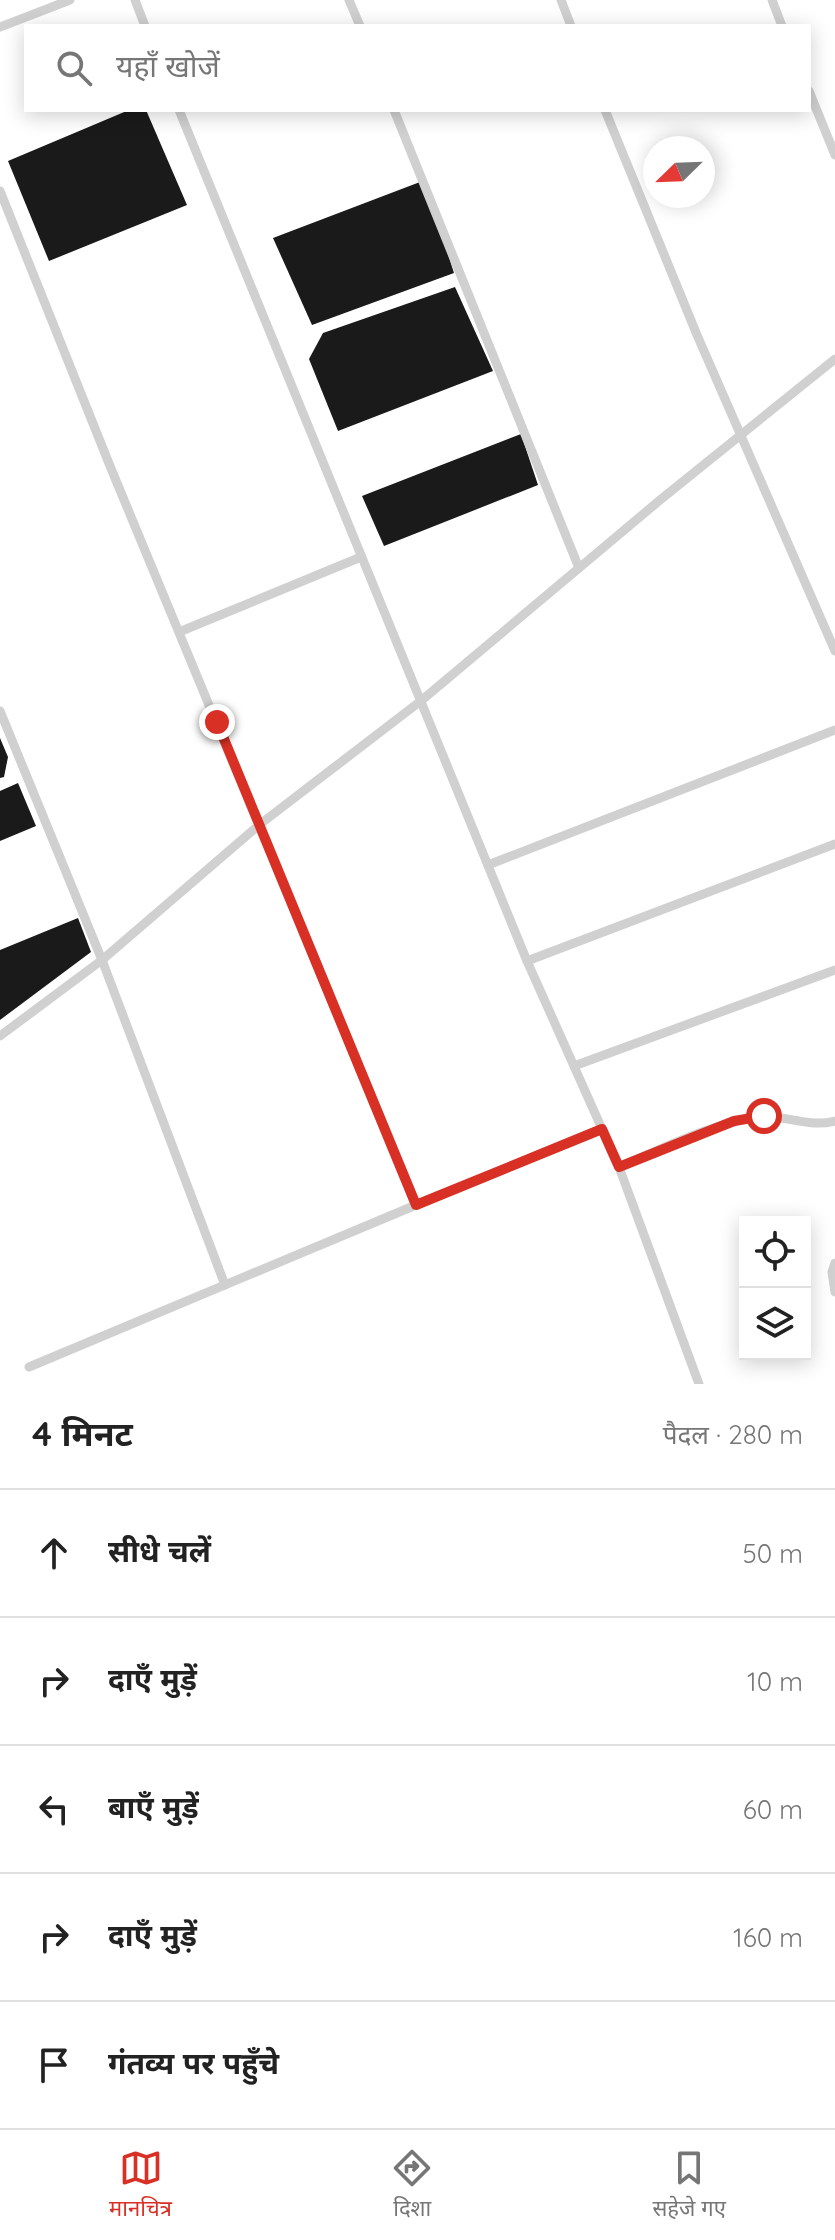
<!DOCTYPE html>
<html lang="hi">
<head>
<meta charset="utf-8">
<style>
  :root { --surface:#fff; --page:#f6f6f6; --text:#222; --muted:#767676; --line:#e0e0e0; --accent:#d93025 }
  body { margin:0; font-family:Quicksand,"Noto Sans Devanagari",sans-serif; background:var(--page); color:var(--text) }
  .controls { position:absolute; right:24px; bottom:24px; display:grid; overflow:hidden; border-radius:0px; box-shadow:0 4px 20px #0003 }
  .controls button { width:72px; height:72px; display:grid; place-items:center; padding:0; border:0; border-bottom:2px solid var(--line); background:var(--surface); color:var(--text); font:40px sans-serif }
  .compass { position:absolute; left:643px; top:136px; width:72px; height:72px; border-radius:50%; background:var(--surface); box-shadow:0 4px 20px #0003; rotate:247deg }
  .stop { position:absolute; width:24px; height:24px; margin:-18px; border:6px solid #d93025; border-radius:50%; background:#fff }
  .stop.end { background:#d93025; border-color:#fff; box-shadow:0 2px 8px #0008 }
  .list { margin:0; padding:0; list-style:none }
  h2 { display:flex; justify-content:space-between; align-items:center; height:104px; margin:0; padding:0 32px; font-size:34px }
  h2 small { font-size:26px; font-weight:400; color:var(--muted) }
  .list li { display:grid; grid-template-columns:52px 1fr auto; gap:24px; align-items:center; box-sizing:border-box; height:128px; padding:0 32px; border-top:2px solid var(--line) }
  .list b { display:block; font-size:30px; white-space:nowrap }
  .list em { font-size:26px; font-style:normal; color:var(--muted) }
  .icon { flex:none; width:44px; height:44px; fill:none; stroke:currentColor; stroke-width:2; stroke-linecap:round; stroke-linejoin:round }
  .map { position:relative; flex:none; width:835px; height:1384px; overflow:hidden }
  .search { position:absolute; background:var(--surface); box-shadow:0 4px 20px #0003; left:24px; right:24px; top:24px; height:88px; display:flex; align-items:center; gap:20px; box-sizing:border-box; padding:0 28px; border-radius:0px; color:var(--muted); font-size:30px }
  .sheet { height:744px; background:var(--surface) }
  nav { display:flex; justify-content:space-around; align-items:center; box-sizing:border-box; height:112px; border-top:2px solid var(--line); background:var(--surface); font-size:22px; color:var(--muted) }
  nav a { display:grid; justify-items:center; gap:4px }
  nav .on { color:var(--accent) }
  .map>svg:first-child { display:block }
</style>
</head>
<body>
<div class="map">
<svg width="835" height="1384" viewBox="0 0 835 1384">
  <rect width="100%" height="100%" fill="#fff"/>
  <g fill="#1a1a1a">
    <path d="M129 110H146L187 205 49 261 8 161Z"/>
    <path d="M420 182 439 226 454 273 312 325 273 238Z"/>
    <path d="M455 287 493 371 338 431 309 359 323 333Z"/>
    <path d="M521 434 538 485 384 546 362 496Z"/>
    <path d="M0 738 8 757 4 777 0 778Z"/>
    <path d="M18 783 36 826 0 841V791Z"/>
    <path d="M78 918 91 952 0 1020V950Z"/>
  </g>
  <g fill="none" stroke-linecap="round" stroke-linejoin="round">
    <g stroke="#d0d0d0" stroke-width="9">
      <path d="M135 0 145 26"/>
      <path d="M349 0 360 26"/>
      <path d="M561 0 571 26"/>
      <path d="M772 0 782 26"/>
      <path d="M0 27 70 0"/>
      <path d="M809 91 835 155"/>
      <path d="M179 110 527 961 619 1167 699 1384"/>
      <path d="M394 110 579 568"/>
      <path d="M605 110 697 335 835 651"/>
      <path d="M0 191 110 466 416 1205 602 1129"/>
      <path d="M179 632 361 557"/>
      <path d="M0 711 102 960 225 1285"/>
      <path d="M488 865 835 730"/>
      <path d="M527 961 835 844"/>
      <path d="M0 1036 102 960 259 825 422 700 660 500 835 359"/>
      <path d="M574 1066 835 970"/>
      <path d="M619 1167C662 1149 714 1122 761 1117 786 1115 809 1128 835 1121"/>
      <path d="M835 1263 832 1272 835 1292"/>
      <path d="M29 1367 416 1205"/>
    </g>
  </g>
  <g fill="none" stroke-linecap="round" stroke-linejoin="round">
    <path stroke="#d93025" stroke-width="10" d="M217 722 416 1205 602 1129 619 1167 734 1121 764 1116"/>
  </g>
</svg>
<div class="controls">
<button><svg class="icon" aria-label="locate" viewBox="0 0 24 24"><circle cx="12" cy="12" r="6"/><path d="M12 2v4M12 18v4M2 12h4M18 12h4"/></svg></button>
<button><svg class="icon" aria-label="layers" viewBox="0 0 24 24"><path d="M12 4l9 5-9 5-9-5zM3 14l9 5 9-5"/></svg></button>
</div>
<svg class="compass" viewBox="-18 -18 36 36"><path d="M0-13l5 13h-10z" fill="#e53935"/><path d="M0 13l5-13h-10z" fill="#767676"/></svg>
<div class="stop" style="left:764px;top:1116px"></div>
<div class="stop end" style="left:217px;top:722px"></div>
<div class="search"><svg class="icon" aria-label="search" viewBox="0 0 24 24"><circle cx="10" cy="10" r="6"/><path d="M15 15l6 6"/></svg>यहाँ खोजें</div>
</div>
<section class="sheet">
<h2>4 मिनट<small>पैदल · 280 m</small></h2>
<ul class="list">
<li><svg class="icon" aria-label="ahead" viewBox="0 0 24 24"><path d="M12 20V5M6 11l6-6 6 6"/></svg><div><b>सीधे चलें</b></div><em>50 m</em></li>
<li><svg class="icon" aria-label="right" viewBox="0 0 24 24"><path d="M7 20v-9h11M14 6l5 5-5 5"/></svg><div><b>दाएँ मुड़ें</b></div><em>10 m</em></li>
<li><svg class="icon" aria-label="left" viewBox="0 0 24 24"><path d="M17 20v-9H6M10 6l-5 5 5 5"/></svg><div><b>बाएँ मुड़ें</b></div><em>60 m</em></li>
<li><svg class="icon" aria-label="right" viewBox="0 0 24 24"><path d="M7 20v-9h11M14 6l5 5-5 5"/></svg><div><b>दाएँ मुड़ें</b></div><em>160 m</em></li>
<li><svg class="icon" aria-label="arrive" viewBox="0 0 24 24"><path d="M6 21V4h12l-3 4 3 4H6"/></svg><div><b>गंतव्य पर पहुँचे</b></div></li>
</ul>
</section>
<nav>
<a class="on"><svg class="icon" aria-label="map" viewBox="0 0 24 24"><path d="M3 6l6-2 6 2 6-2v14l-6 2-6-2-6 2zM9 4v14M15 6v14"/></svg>मानचित्र</a>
<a><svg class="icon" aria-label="directions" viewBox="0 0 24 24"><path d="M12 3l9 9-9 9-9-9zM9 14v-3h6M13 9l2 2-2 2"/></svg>दिशा</a>
<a><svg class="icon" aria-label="saved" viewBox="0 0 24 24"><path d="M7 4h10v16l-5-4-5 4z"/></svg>सहेजे गए</a>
</nav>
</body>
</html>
